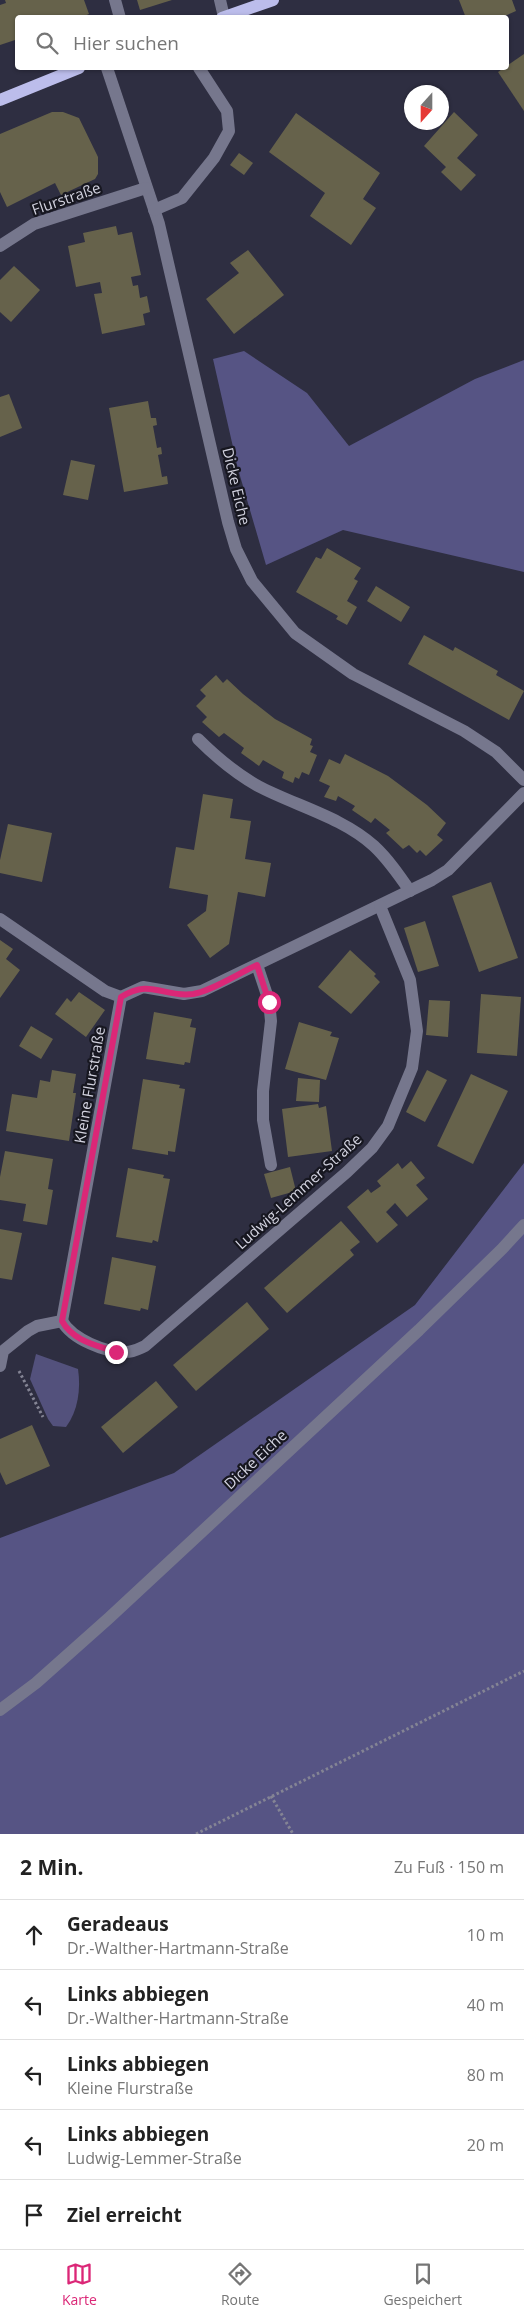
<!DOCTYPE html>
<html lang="de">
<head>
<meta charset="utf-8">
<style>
  :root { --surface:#fff; --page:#f2f2f2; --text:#222; --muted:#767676; --line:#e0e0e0; --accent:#db2777 }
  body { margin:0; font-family:"Open Sans",sans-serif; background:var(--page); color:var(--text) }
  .compass { position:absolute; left:404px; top:85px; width:45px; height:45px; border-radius:50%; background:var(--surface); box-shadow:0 1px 4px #0004; rotate:201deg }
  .stop { position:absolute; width:15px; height:15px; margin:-11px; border:4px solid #db2777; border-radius:50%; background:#fff }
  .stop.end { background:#db2777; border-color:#fff; box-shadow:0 1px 5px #0008 }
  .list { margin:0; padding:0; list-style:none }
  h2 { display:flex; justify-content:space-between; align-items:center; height:65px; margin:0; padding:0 20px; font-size:21px }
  h2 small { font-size:16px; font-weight:400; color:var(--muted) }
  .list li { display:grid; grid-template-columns:32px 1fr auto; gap:15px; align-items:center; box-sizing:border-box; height:70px; padding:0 20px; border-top:1px solid var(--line) }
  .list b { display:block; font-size:19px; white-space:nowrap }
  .list p { margin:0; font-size:16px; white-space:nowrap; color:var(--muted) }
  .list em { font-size:16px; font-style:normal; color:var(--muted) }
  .icon { flex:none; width:28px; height:28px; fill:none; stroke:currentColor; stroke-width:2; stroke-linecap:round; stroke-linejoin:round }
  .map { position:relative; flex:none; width:524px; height:1834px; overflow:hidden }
  .search { position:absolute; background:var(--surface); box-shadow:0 1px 4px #0004; left:15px; right:15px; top:15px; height:55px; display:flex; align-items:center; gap:12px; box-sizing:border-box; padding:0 18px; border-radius:5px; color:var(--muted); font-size:19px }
  .sheet { height:415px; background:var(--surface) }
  nav { display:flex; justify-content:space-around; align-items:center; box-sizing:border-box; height:70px; border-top:1px solid var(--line); background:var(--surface); font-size:14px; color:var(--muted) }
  nav a { display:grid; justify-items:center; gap:2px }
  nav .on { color:var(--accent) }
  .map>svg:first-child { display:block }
</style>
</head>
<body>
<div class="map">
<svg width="524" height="1834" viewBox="0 0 524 1834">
  <rect width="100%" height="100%" fill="#2e2e41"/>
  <path fill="#53517c" d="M36 1354 78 1369C81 1389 78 1411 66 1427L53 1426 48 1419 30 1379Z"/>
  <g fill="#565484">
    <path d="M244 351 307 393 349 446 475 379 524 360V572L343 530 266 565 238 469 213 359Z"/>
    <path d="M524 1163V1834H0V1538L174 1473 415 1305Z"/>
  </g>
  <g fill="#66624b">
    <path d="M5 0H84L89 14 80 18H18V39L0 45V5L6 3Z"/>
    <path d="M137 0H172L140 10Z"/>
    <path d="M459 0H512L516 11 500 18H466Z"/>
    <path d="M524 54V111L498 72Z"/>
    <path d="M52 112H63L79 118 98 157V174L95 179 61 195 55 183 7 207 0 192V134Z"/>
    <path d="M454 112 478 135 457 158 476 175 461 191 441 172 446 167 424 146Z"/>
    <path d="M296 113 380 173 363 199 376 208 351 245 310 216 325 193 269 152Z"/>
    <path d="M239 153 253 163 244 175 230 165Z"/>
    <path d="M116 226 118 235 132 232 141 275 131 277 133 286 138 285 140 298 147 296 150 312 143 314 145 325 102 334 94 294 102 293 100 282 76 287 68 246 85 242 83 233Z"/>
    <path d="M248 250 284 295 234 334 206 299 239 273 230 263Z"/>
    <path d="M14 266 40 290 11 322 0 312V280Z"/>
    <path d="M9 394 22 428 0 437V397Z"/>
    <path d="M148 401 151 418H156L157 425 153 426 157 448 161 447 162 454 158 455 162 477 167 476 168 484 124 492 109 408Z"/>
    <path d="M71 460 95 465 88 500 63 495Z"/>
    <path d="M327 548 361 568 354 579 358 581 347 601 357 607 347 625 336 619 338 616 296 592 316 557 321 559Z"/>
    <path d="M376 586 410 607 401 622 367 601Z"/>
    <path d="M424 635 453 651 455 647 498 671 496 675 524 691 509 720 408 664Z"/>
    <path d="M216 675 223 683 227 679 243 694 275 719 312 739 310 745 313 746 310 752 317 755 309 775 302 772 299 779 295 777 293 783 282 778 284 772 263 760 259 766 241 753 244 748 224 733 219 737 202 722 207 717 196 706 206 696 200 690Z"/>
    <path d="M345 754 388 776 427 805 446 823 437 835 443 840 426 856 420 850 417 853 409 845 403 849 386 833 390 830 375 818 371 823 352 810 355 806 338 796 336 801 324 797 330 786 319 781 329 759 340 764Z"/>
    <path d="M203 794 233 799 230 818 251 821 245 859 271 863 265 897 238 892 229 944 210 958 187 925 206 911 208 895 169 888 176 847 194 850Z"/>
    <path d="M8 824 52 833 42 882 0 873V860Z"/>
    <path d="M491 882 518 958 479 972 452 896Z"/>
    <path d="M425 921 439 966 418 972 404 928Z"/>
    <path d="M0 940 13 949 6 959 20 970 0 998Z"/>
    <path d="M350 950 376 974 374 976 380 982 351 1014 318 987Z"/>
    <path d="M79 992 105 1010 86 1037 55 1014 67 998 71 1002Z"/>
    <path d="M481 994 521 997 517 1056 477 1053Z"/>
    <path d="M429 1000 450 1001 448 1037 426 1035Z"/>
    <path d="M154 1012 192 1019 190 1027 196 1028 190 1063 185 1062 184 1065 146 1059Z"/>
    <path d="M299 1022 332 1032 330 1036 339 1038 326 1080 285 1069Z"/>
    <path d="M31 1026 53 1039 41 1059 19 1046Z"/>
    <path d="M52 1070 76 1074 73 1093H76L69 1141 6 1131 12 1094 37 1098 40 1080 50 1082Z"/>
    <path d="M427 1070 447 1080 425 1122 406 1112Z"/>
    <path d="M471 1074 508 1091 473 1164 437 1146Z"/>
    <path d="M298 1078 320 1080 319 1102 296 1101Z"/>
    <path d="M143 1079 180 1085 179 1088 185 1089 175 1152 168 1151V1155L132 1149Z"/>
    <path d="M318 1104 319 1108 326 1106 332 1151 288 1157 282 1109Z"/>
    <path d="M5 1151 53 1159 48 1189 53 1190 47 1225 23 1221 26 1204 0 1200V1177Z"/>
    <path d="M411 1161 425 1178 416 1185 428 1199 407 1217 395 1203 386 1212 398 1225 377 1243 347 1207 368 1189 371 1193 381 1186 377 1181 398 1163 402 1169Z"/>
    <path d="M290 1167 296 1191 271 1198 264 1174Z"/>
    <path d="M128 1168 164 1175 163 1178 170 1179 158 1242 153 1240 152 1243 116 1237Z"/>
    <path d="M341 1221 360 1242 350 1250 354 1255 287 1313 264 1288Z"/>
    <path d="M0 1229 22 1233 12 1280 0 1278Z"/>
    <path d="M112 1257 156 1266 148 1310 141 1308 140 1311 104 1304Z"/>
    <path d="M247 1302 269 1329 196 1391 173 1365Z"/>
    <path d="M156 1381 178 1407 123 1453 101 1427Z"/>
    <path d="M32 1425 50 1466 6 1485 0 1472V1439Z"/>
  </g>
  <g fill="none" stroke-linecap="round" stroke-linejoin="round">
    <g stroke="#848494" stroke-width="3" stroke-dasharray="2.5 2.5" stroke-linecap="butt">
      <path d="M19 1371 43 1417"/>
      <path d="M271 1796 293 1834"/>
      <path d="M196 1834 524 1671"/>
    </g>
    <g stroke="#76778d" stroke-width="12">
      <path d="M115 0 120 18"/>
      <path d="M220 0 224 17"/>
      <path d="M107 68 159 224 228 522 236 549 252 581 295 633 353 674 464 731 496 752 524 780"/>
      <path d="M154 210 182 198 214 158 229 131 227 111 199 68"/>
      <path d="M0 246 34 224 146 188"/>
      <path d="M198 739C217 758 235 773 258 786 296 806 342 817 374 846 388 859 399 875 410 891"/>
      <path d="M0 919 105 991 121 997"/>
      <path d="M257 965 269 1001 271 1021 263 1091V1120L271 1165"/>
      <path d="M121 997 143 987 184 994 202 991 432 880 448 870 524 793"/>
      <path d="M62 1321C72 1339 106 1353 126 1352 133 1352 138 1349 145 1346L347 1172 372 1148 388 1126 412 1068 417 1031 410 980 380 906"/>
      <path d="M62 1321 121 997"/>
      <path d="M0 1366 3 1351 28 1331 37 1326 62 1321"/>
      <path d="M0 1710 36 1683 109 1618 419 1330 502 1249 524 1225"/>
    </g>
    <g stroke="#bcbdeb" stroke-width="12">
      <path d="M222 18 273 0"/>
      <path d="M0 100 79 68"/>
    </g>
  </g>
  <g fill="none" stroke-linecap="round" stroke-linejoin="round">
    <path stroke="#db2777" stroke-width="6" d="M116 1352C96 1345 73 1341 62 1321L121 997C151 978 163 998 193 994 212 991 239 973 257 965L269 1002"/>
  </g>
  <g text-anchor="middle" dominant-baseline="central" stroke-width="4.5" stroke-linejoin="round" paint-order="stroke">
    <g font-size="15" fill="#d2d2df" stroke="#171720">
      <text transform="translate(66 198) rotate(-19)">Flurstraße</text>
      <text transform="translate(237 486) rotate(77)">Dicke Eiche</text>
      <text transform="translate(89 1085) rotate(-80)">Kleine Flurstraße</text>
      <text transform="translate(298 1191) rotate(-42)">Ludwig-Lemmer-Straße</text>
      <text transform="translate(255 1459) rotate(-43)">Dicke Eiche</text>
    </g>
  </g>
</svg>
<svg class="compass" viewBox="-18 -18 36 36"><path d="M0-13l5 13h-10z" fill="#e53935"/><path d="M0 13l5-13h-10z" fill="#767676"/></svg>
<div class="stop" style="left:269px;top:1002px"></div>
<div class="stop end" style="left:116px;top:1352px"></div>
<div class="search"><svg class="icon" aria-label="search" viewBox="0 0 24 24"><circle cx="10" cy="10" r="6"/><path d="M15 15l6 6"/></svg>Hier suchen</div>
</div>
<section class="sheet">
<h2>2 Min.<small>Zu Fuß · 150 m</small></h2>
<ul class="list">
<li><svg class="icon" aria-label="ahead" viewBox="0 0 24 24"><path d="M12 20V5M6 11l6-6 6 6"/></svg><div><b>Geradeaus</b><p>Dr.-Walther-Hartmann-Straße</p></div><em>10 m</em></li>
<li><svg class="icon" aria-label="left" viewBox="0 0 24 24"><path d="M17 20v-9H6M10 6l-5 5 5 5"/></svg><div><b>Links abbiegen</b><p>Dr.-Walther-Hartmann-Straße</p></div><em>40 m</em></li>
<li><svg class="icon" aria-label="left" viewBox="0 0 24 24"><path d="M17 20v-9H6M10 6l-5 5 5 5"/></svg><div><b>Links abbiegen</b><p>Kleine Flurstraße</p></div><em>80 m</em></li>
<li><svg class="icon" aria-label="left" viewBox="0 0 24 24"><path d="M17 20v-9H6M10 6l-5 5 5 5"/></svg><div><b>Links abbiegen</b><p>Ludwig-Lemmer-Straße</p></div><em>20 m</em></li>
<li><svg class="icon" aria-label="arrive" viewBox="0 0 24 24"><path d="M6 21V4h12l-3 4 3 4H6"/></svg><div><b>Ziel erreicht</b></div></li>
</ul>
</section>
<nav>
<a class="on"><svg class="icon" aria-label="map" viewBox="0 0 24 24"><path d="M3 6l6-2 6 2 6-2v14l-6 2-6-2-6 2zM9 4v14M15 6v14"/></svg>Karte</a>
<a><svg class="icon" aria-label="directions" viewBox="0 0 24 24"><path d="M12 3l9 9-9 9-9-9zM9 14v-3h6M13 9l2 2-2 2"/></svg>Route</a>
<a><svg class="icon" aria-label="saved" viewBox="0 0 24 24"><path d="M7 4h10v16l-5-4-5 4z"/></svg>Gespeichert</a>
</nav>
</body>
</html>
